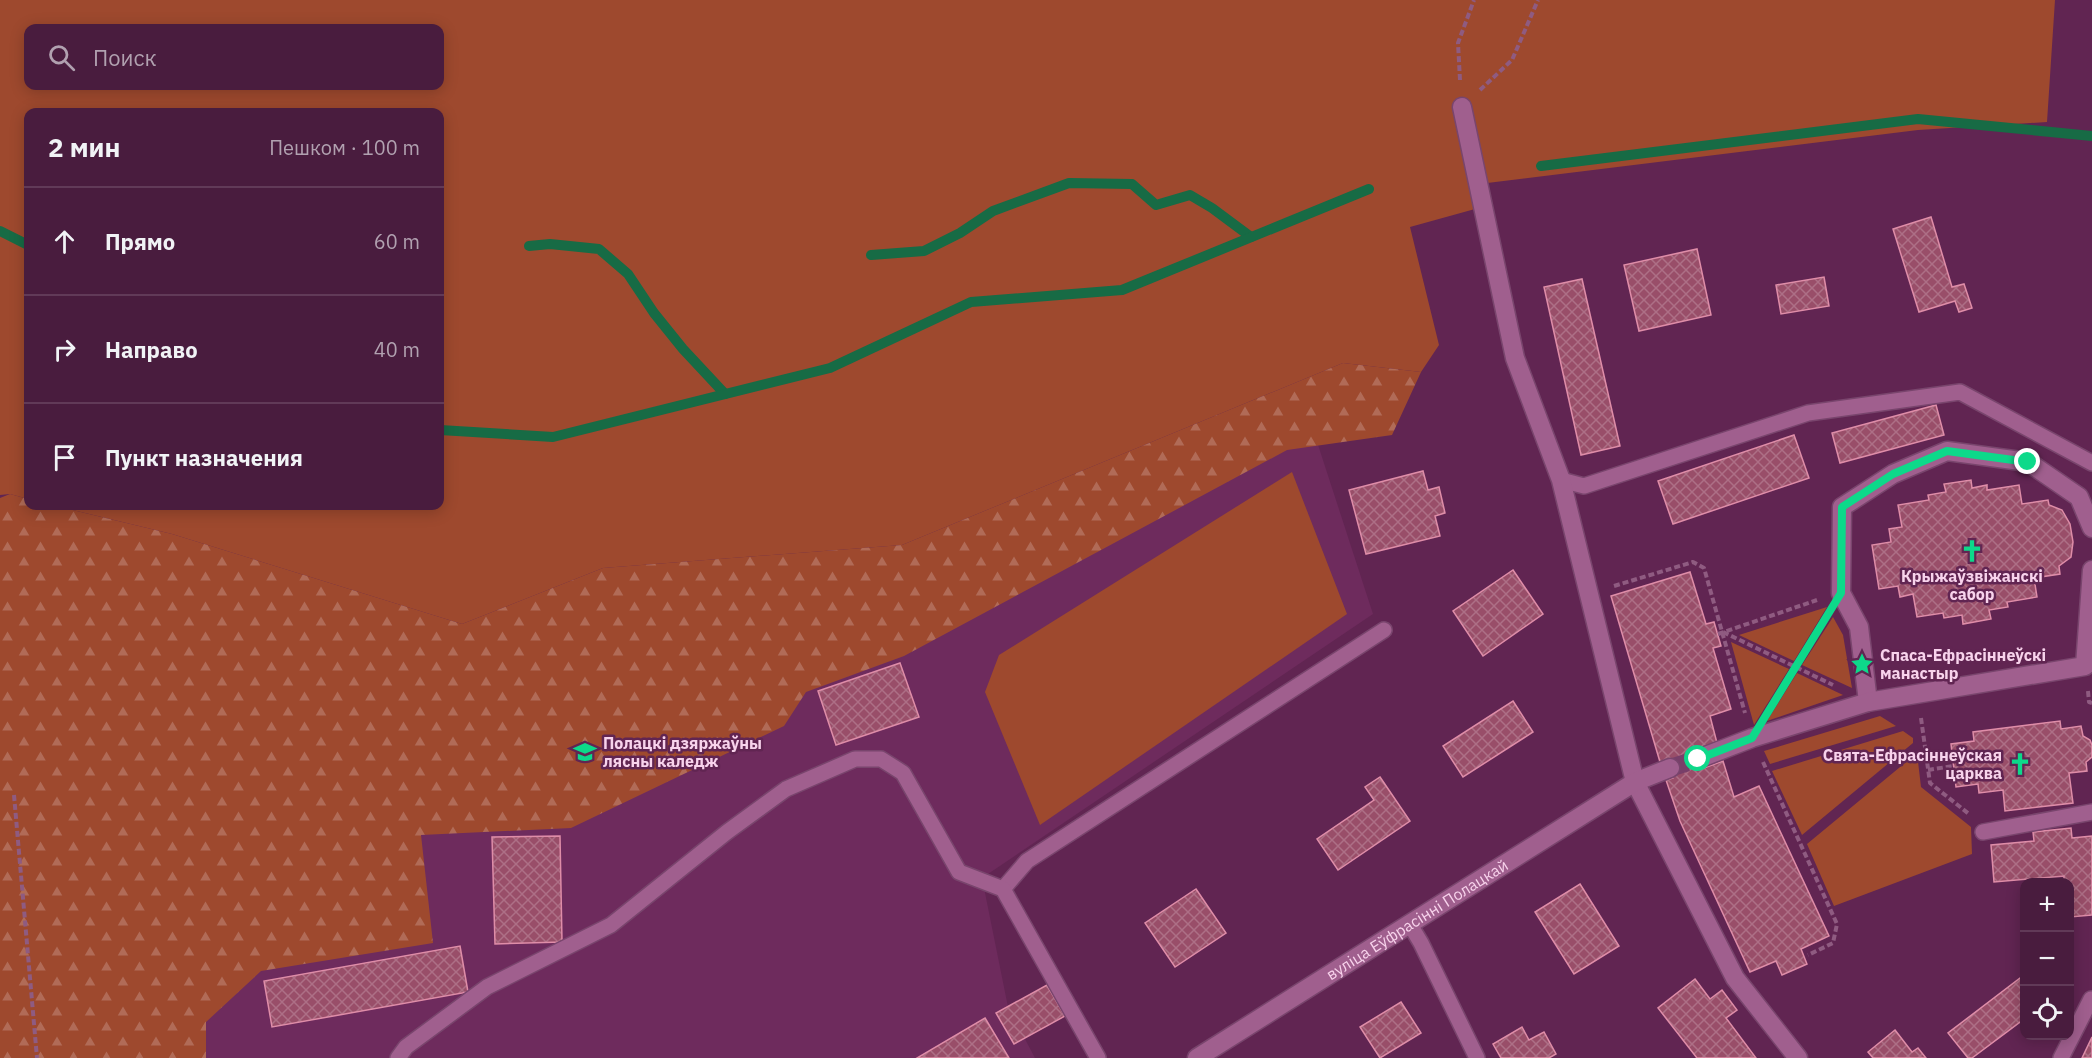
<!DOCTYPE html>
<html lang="ru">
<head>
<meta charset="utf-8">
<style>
  :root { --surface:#491c3e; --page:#502545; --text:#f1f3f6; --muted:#b1a1b0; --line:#613a58 }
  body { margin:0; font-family:"IBM Plex Sans",sans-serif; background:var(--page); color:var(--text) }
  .controls { position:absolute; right:18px; bottom:18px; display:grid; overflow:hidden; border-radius:12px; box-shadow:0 3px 15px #0003 }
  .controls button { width:54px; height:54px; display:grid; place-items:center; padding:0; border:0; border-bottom:2px solid var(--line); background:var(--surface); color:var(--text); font:30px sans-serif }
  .stop { position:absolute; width:18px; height:18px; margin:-14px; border:4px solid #0dd98a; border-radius:50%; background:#fff }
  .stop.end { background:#0dd98a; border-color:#fff; box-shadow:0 2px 6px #0008 }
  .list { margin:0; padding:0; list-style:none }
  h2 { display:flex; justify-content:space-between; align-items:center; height:78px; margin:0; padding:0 24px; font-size:26px }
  h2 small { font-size:20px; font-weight:400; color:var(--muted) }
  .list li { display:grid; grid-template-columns:39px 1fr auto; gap:18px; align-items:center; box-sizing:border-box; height:108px; padding:0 24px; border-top:2px solid var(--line) }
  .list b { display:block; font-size:22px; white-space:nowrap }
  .list em { font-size:20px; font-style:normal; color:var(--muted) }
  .icon { flex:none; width:33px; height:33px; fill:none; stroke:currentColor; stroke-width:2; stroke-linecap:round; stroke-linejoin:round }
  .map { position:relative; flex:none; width:2092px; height:1058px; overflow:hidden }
  .search { position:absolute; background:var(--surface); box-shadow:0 3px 15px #0003; left:24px; top:24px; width:420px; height:66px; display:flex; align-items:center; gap:15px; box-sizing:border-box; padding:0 21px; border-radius:12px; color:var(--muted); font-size:22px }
  .panel { position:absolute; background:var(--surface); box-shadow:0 3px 15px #0003; left:24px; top:108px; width:420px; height:402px; border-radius:12px }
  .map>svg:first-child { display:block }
</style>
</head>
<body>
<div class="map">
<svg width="2092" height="1058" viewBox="0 0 2092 1058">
  <defs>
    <pattern id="forest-firs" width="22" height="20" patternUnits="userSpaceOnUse" patternTransform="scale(1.5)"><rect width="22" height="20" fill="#9e492e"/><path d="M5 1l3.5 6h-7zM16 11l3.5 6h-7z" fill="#b16b57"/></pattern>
    <pattern id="building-cross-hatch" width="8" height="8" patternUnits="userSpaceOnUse" patternTransform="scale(1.5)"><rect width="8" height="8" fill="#994e69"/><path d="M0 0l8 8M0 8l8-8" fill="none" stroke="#ad6f86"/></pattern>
  </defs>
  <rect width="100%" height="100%" fill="#612552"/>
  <path fill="#6e2b5d" d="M1308 414 1373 614 982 878 1008 1007 1035 1058H0L802 625Z"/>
  <g fill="#9e492e" fill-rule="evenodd">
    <path d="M0 0H2055L2047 122 1918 130 1471 185 1475 209 1410 227 1439 345 1421 372 1343 363 902 545 603 568 462 624 172 534 56 506H440V112H28V499L10 494 0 495ZM28 28H440V86H28Z"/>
    <path d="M1292 472 1347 614 1040 825 985 692 999 655Z"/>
    <path d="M1827 607 1794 661 1739 635Z"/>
    <path d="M1833 617 1843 635 1852 688 1802 665Z"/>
    <path d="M1731 642 1789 669 1754 725Z"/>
    <path d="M1797 673 1843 695 1767 721Z"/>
    <path d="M1880 716 1896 726 1770 764 1764 751Z"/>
    <path d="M1903 731 1913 738V743L1802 835 1772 771Z"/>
    <path d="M1917 753 1921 787 1971 827 1972 854 1834 906 1807 844Z"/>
  </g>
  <path fill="url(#forest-firs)" d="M1343 363 1421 372 1392 435 1287 450 904 656 806 692 784 726 571 828 421 835 433 943 261 971 206 1022V1058H0V498L10 494 28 499V506H56L172 534 462 624 603 568 902 545Z"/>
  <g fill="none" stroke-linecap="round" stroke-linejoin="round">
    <g stroke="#176b45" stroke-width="10">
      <path d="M1541 166 1918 119 2092 136"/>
      <path d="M0 231 28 245"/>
      <path d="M529 246 550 244 599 249 628 274 654 313 683 349 725 394"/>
      <path d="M871 255 924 251 960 233 993 211 1069 183 1132 184 1156 205 1190 195 1212 208 1251 237"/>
      <path d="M440 430 553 437 830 368 971 302 1122 290 1369 189"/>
    </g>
  </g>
  <g fill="url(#building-cross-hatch)" stroke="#df8da8" stroke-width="1.5">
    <path d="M1931 217 1952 287 1964 284 1972 308 1959 312 1955 301 1919 312 1893 229Z"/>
    <path d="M1697 249 1711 315 1639 331 1624 265Z"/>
    <path d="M1824 277 1829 306 1781 314 1776 285Z"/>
    <path d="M1582 279 1620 446 1581 455 1544 287Z"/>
    <path d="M1936 405 1944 435 1840 463 1832 433Z"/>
    <path d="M1794 435 1809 478 1673 524 1658 481Z"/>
    <path d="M1423 471 1428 490 1439 487 1445 513 1435 516 1440 536 1366 554 1349 490Z"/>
    <path d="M1971 480 1972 488 1987 485V490L2019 485 2022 504 2048 500 2049 505 2062 510 2070 524 2073 542 2071 557 2059 566 2060 574 2034 578 2037 597 2007 602 2008 607 1989 610 1991 619 1963 624 1962 615 1944 618 1943 613 1917 617 1913 594 1900 597 1898 586 1879 589 1872 545 1891 542 1889 529 1902 527 1898 505 1929 500 1928 495 1946 492 1944 484Z"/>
    <path d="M1513 570 1543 614 1483 656 1453 611Z"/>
    <path d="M1690 572 1706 624 1714 622 1721 646 1713 648 1731 709 1710 716 1717 743 1695 750 1701 769 1723 761 1734 797 1759 786 1829 936 1801 949 1807 964 1782 975 1776 961 1750 972 1680 821 1666 780 1673 778 1668 759 1660 762 1611 596Z"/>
    <path d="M900 663 919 717 836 745 818 691Z"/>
    <path d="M1513 701 1533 732 1463 777 1443 746Z"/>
    <path d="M2060 721 2061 729 2081 726 2083 736 2090 740 2092 745V757L2086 762 2087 771 2069 773 2073 803 2005 811 2003 790 1979 793 1978 784 1956 787 1951 744 1974 741 1973 732Z"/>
    <path d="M1380 777 1410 821 1338 870 1317 839 1374 800 1365 787Z"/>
    <path d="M2071 828 2072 838 2092 836V915L2070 917V882H2064V876L1994 882 1991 845 2034 841 2033 832Z"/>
    <path d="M560 836 562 942 495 944 492 837Z"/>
    <path d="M1580 884 1619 946 1574 974 1535 912Z"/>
    <path d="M1196 889 1226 933 1175 967 1145 923Z"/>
    <path d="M460 946 468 992 272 1027 264 981Z"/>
    <path d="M2024 975V1019L1972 1058H1968L1948 1033Z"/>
    <path d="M1695 979 1710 999 1722 990 1737 1010 1726 1018 1756 1058H1697L1658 1008Z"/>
    <path d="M1047 985 1065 1016 1014 1044 996 1013Z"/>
    <path d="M1401 1002 1421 1033 1380 1058 1360 1027Z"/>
    <path d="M985 1018 1009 1058H917Z"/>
    <path d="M1522 1027 1529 1040 1544 1032 1556 1054 1549 1058H1501L1493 1044Z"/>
    <path d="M1895 1030 1912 1052 1918 1048 1926 1058H1873L1868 1052Z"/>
    <path d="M2092 1037V1058H2082Z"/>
  </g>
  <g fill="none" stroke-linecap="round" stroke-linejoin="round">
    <path stroke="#783f69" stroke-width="18" stroke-dasharray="18 9" stroke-linecap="butt" d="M1670 768 1698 759"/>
    <g stroke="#79456d" stroke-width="18">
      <g id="lane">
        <path d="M1561 480 1584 486 1808 413 1960 392 2092 463"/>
        <path d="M1983 832 2092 812"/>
        <path d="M1003 889 1027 861 1384 630"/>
        <path d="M1409 923 1421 943 1477 1058"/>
        <path d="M398 1058 406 1047 487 987 611 925 727 832 786 789 855 759H881L903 773 959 872 1003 889 1098 1058"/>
        <path d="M2061 1058 2091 999"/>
      </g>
    </g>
    <g stroke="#79456d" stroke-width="21">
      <g id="street">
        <path d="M1462 107 1515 358 1561 480 1635 782 1735 978 1798 1058"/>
        <path d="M1868 702 1859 627 1841 593 1842 507 1893 474 1947 451 2028 462 2079 497 2092 528"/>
        <path d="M1698 759 1752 738 1868 702 2085 666 2092 570"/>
        <path id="s1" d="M1197 1058 1635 782 1670 768"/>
      </g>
    </g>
    <g stroke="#8f5b81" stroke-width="4" stroke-dasharray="6 3" stroke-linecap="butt">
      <path d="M1460 80 1458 43 1474 0"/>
      <path d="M1480 90 1512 60 1538 0"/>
      <path d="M1614 586 1693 562 1704 568 1745 713"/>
      <path d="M1723 632 1833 685"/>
      <path d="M1718 634 1817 600"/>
      <path d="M2088 691 2089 702 2092 703"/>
      <path d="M1774 702 1825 619"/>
      <path d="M1921 718 1930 783 1969 814"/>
      <path d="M1763 762 1837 924 1833 943 1808 955"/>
      <path d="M1928 770 1953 766"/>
      <path d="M14 795 37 1058"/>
    </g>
    <use href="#lane" stroke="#a05f8e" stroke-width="15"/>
    <use href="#street" stroke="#a05f8e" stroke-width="18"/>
  </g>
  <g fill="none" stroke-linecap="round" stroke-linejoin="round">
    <path stroke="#0dd98a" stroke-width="8" d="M1698 759 1752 738 1841 593 1842 507 1893 474 1947 451 2028 462"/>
  </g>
  <defs>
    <g id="church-bare" transform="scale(1.8)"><path d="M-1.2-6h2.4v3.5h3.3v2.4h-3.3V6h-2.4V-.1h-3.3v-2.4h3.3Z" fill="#0dd98a" stroke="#612552" stroke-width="2.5" paint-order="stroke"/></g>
    <g id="sight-bare" transform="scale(1.8)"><path d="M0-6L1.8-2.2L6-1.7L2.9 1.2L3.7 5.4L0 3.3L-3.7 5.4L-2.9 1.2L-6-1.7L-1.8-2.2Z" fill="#0dd98a" stroke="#612552" stroke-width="2.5" paint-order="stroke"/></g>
    <g id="university-bare" transform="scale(1.8)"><path d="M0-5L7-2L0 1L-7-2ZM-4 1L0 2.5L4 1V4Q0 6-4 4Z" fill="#0dd98a" stroke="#612552" stroke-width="2.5" paint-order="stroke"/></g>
  </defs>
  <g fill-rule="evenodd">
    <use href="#church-bare" x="1972" y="551"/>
    <use href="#sight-bare" x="1862" y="664"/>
    <use href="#university-bare" x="585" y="752"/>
    <use href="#church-bare" x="2020" y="764"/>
  </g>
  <g text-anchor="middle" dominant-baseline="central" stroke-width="5" stroke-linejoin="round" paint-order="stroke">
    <g font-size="16" font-weight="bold" fill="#f8d3ec" stroke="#612552" text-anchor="start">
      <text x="1972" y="576" text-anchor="middle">Крыжаўзвіжанскі<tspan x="1972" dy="18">сабор</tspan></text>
      <text x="1880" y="655">Спаса-Ефрасіннеўскі<tspan x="1880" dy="18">манастыр</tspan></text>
      <text x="603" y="743">Полацкі дзяржаўны<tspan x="603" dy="18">лясны каледж</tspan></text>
      <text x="2002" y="755" text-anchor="end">Свята-Ефрасіннеўская<tspan x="2002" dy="18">царква</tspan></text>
    </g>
    <g font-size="16" fill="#f8d3ec" stroke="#612552">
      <text stroke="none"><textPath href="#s1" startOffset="260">вуліца Еўфрасінні Полацкай</textPath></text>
    </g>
  </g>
</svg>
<div class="controls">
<button>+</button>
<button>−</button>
<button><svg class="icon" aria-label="locate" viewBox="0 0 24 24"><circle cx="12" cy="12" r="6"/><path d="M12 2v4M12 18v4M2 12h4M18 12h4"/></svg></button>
</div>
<div class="stop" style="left:1698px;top:759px"></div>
<div class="stop end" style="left:2028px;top:462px"></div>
<div class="search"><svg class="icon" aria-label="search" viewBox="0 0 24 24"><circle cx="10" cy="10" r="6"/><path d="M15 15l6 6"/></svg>Поиск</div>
<section class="panel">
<h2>2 мин<small>Пешком · 100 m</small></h2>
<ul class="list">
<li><svg class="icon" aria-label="ahead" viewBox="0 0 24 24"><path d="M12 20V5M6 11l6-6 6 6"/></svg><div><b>Прямо</b></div><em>60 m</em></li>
<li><svg class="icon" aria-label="right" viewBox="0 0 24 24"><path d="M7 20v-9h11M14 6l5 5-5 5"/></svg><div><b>Направо</b></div><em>40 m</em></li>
<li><svg class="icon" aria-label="arrive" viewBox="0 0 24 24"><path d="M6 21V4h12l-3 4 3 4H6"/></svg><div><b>Пункт назначения</b></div></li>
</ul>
</section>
</div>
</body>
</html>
